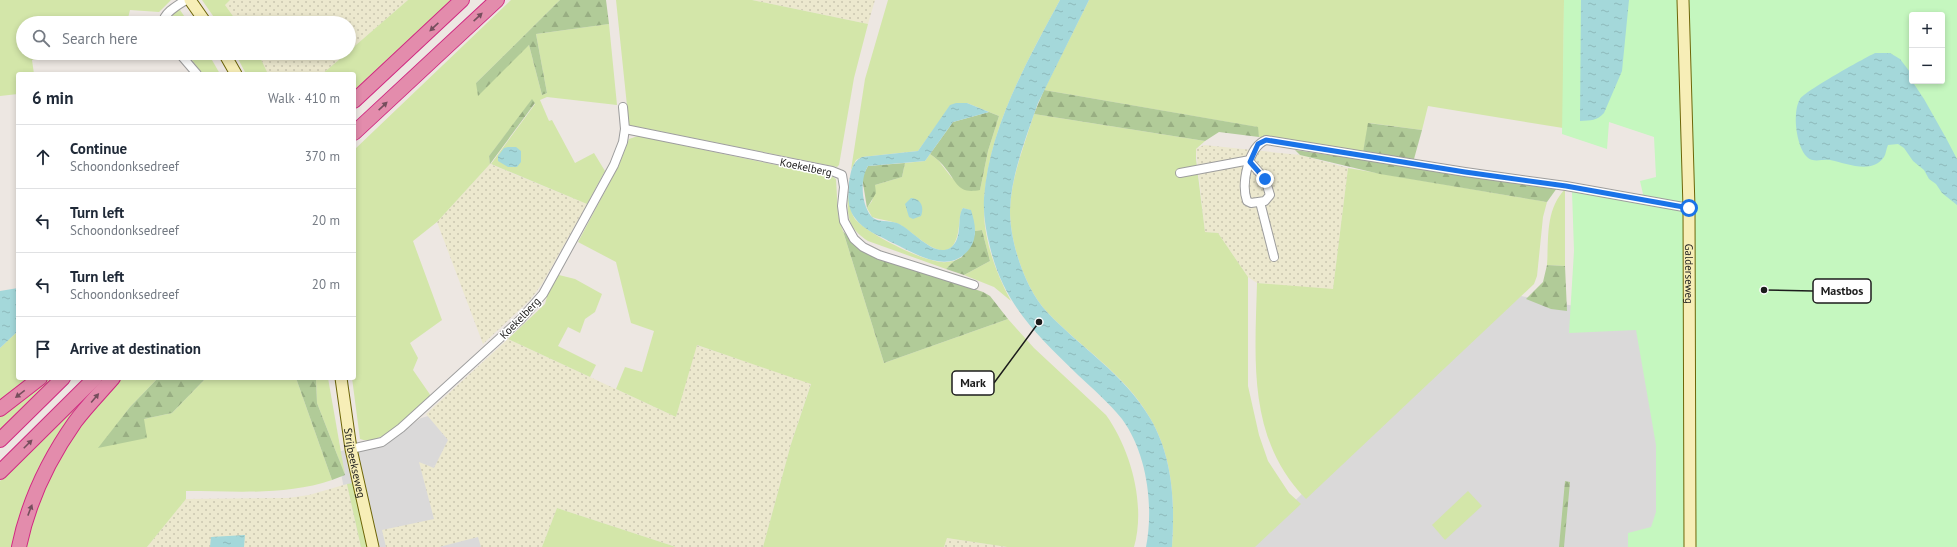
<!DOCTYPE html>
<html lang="en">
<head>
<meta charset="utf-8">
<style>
  :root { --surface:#fff; --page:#f2f2f3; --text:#1f2937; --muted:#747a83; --line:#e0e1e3 }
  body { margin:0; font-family:"PT Sans",sans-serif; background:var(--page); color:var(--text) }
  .controls { position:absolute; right:12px; top:12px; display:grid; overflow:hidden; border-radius:4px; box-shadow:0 2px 6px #0003 }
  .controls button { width:36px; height:36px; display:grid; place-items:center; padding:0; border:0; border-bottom:1px solid var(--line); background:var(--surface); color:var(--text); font:20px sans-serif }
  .stop { position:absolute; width:12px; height:12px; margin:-9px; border:3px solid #1a73e8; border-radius:50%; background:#fff }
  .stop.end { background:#1a73e8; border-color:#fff; box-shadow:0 1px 4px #0008 }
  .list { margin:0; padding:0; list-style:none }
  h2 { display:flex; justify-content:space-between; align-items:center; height:52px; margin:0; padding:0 16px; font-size:17px }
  h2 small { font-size:13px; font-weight:400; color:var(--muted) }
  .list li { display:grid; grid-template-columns:26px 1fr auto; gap:12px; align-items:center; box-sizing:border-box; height:64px; padding:0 16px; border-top:1px solid var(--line) }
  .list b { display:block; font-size:15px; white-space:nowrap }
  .list p { margin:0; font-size:13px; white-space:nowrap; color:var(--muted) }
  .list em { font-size:13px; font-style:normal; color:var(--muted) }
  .icon { flex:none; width:22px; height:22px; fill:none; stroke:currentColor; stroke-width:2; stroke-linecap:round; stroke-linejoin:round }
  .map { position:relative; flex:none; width:1957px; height:547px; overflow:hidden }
  .search { position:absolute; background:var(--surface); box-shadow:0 2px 6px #0003; left:16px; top:16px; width:340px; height:44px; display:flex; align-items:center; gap:10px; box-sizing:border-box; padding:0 14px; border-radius:22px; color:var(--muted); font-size:15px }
  .panel { position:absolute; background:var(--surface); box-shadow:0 2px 6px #0003; left:16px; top:72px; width:340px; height:308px; border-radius:4px }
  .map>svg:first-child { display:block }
</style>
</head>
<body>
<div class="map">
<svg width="1957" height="547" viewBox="0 0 1957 547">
  <defs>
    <pattern id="farmland-dots" width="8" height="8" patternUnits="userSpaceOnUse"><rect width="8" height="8" fill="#ece8ce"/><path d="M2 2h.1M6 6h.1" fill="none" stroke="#cac6b0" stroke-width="1.8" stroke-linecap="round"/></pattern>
    <pattern id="forest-firs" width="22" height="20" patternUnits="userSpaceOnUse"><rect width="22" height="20" fill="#b1cb98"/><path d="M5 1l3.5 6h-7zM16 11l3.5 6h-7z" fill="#98ae82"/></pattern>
    <pattern id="water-ripples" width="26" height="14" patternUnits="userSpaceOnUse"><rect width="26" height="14" fill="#a4d8da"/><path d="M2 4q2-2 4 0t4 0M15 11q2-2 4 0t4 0" fill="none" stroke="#8db9ba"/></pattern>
  </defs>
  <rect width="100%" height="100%" fill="#ede7e2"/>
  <g fill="#dad9d9">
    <path d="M1521 296 1659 322 1667 547H1247L1424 376Z"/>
    <path d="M436 414 450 437 495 547H355L337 452 392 439 421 418Z"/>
  </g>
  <g fill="url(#farmland-dots)">
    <path d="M230 0H408L349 51V23H238L225 5Z"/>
    <path d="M752 0H875L868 24Z"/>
    <path d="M258 53H347L322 74H268Z"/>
    <path d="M1204 145 1300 155 1348 168 1333 290 1257 283 1248 277 1218 233 1205 232 1196 149Z"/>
    <path d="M490 164 587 204 542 284 530 300 483 344 437 222Z"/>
    <path d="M508 339 676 417 696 345 811 383 791 444 763 547H676L557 508 542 547H481L478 537 439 547H386L382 530 434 519 419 462 434 468 448 440 426 414Z"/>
    <path d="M347 484 361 547H147L186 499 288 498 309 495Z"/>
    <path d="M947 538 1007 547H944Z"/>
  </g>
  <g fill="#d3e6a9">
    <path d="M0 0H171L159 12 130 10 127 22 124 23H23V53H61L32 60 34 74H18V94L0 96Z"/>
    <path d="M202 0H230L225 5 238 23H218Z"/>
    <path d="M408 0H453L354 91V74H322L347 53H349V51Z"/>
    <path d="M511 0H560L476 83 529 45 542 95 547 93 536 34 609 24 617 105 547 97 540 100 549 121 552 120 575 163 594 153 605 171 587 204 491 164 535 104 532 100 489 156 490 164 437 222 413 241 442 320 410 343 418 358 413 370 431 396C415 410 382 448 360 439L352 378H354V150Z"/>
    <path d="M616 0H752L868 24 854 78 839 165 837 167 629 125Z"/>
    <path d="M888 0H1060C1025 65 983 138 984 214 985 244 997 275 1011 301L994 287 964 275 990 261 982 230 975 231 970 210 963 208C958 215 961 233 954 244 940 265 910 227 896 223 888 220 880 220 872 217L867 208 872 201 875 185 902 177 905 163 925 161 930 154 938 160 952 178 980 190 988 151 999 116 967 103 951 105 918 151 862 157 856 160 851 170 865 79Z"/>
    <path d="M1089 0H1564L1563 128 1428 106 1422 130 1369 123 1363 152 1259 137 1257 127 1044 90Z"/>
    <path d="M180 10 189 23H168L175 12Z"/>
    <path d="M187 53H208L220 74H202Z"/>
    <path d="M235 53H258L268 74H246Z"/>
    <path d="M1034 114 1205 141 1196 149V159L1205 232 1218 233 1248 277V386L1259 435 1268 461 1289 493 1301 504 1255 547H1172C1175 503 1173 457 1150 418 1124 373 1081 348 1047 312 1025 289 1010 242 1010 211 1011 177 1024 146 1034 114Z"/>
    <path d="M638 136 833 177 836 179 838 215 884 363 1008 319 1034 348 1106 415C1131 450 1146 505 1134 547H1007L947 538 944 547H763L791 444 811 384 697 345 676 417 616 389 625 367 642 372 654 331 631 323 616 262 578 242 619 165 629 139Z"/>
    <path d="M1348 168 1547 202 1543 217 1537 276 1534 284 1306 499C1247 439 1255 360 1257 283L1333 289Z"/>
    <path d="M1565 189V266L1547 265C1549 237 1545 211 1565 189Z"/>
    <path d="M848 192C849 201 850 211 855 219 868 234 922 261 942 262 946 263 950 261 954 261L946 269 868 241C847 227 847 216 848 192Z"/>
    <path d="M559 275 575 279 602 294 595 312 585 319 580 333 568 327 558 346 596 365 590 377 508 339 545 304 548 293Z"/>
    <path d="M18 331V378H32L0 404V348Z"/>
    <path d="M47 378H53L0 431V413Z"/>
    <path d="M103 378H106L78 411 14 547H0V481Z"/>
    <path d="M117 378H158L130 407 99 448 144 419 172 413 206 378H296L332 480C285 496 235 491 186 491V499L147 547H23L53 461Z"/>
    <path d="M316 378H328L345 475 317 403Z"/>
    <path d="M354 483 368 547H361L347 484Z"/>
    <path d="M1468 491 1482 506 1445 540 1432 525Z"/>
    <path d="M557 508 676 547H542Z"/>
  </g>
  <g fill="url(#forest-firs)">
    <path d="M560 0H606L609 24 536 34 547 93 542 95 529 45 478 96 476 83Z"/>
    <path d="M1044 90 1258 127 1259 137 1219 132 1205 141 1034 114Z"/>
    <path d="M532 99 535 103 490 164 489 156Z"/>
    <path d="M989 112 999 116 988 151 980 190C958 194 958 184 946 169 942 163 936 158 930 154L953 122Z"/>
    <path d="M1368 123 1422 130 1414 159 1363 152Z"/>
    <path d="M1295 150 1557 188 1547 202 1380 174 1300 155Z"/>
    <path d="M905 163 902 177 875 185 876 193 867 208 862 177 868 166Z"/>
    <path d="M982 230 990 261 964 275 946 269 954 261 962 257 975 234V231Z"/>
    <path d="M843 231 854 244 862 250 983 292 990 296 1008 319 884 363Z"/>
    <path d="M1547 265 1565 266 1567 311 1551 309 1526 299 1543 282Z"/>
    <path d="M158 378H206L172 413 144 419 147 438 98 448 130 407Z"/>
    <path d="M296 378H316L317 403 345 475 332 480Z"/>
    <path d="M1565 481 1570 482 1564 547H1559Z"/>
  </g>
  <path fill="#c5f7bf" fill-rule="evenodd" d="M1564 0H1957V547H1628V533L1651 527 1656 512V445L1636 330 1569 333 1574 251 1572 191 1635 196 1643 194 1640 181 1656 177 1654 137 1609 122 1607 149 1562 134ZM1912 15H1942V81H1912Z"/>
  <g fill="url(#water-ripples)">
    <path d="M1060 0H1089L1038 103C1026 138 1011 174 1010 211 1010 242 1025 289 1047 312 1081 348 1123 373 1150 418 1173 457 1175 503 1172 547H1146C1154 506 1147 453 1122 419 1109 403 1093 389 1078 375 1037 335 1004 305 990 247 986 231 983 215 984 198 989 128 1027 61 1060 0Z"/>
    <path d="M1581 0H1629L1622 71 1604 113C1597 121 1591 120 1580 121Z"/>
    <path d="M1875 53H1890L1900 59 1910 72 1912 81 1924 99 1946 138 1957 159V205L1942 193 1936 184 1929 179 1924 170 1913 161 1904 148 1898 144 1888 145C1886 149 1886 154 1884 157 1872 175 1846 163 1830 160 1822 159 1813 163 1807 157 1796 146 1792 112 1800 99 1805 91 1863 59 1875 53Z"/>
    <path d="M956 103H967L989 112 953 122 925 161 868 166C860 179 861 203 871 216 877 223 889 220 897 223 911 228 933 258 950 248 964 239 956 217 963 208L971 210C975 223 978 236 970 248 950 276 916 254 893 243 880 236 863 230 855 218 847 208 848 194 849 182 851 171 852 162 862 157L918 151 950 105Z"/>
    <path d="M508 147H516L521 151V162L517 167H508L498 161V156L504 148Z"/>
    <path d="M911 198C922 199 924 208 921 216L913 219 909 217 905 204Z"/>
    <path d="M18 288V331L0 348V291Z"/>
    <path d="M245 535 244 547H210L211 537Z"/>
  </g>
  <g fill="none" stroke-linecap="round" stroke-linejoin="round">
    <g stroke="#9d9d9d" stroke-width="10">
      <g id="street">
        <path d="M163 23C163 13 178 5 186 0"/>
        <path d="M179 53 197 74"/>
        <path d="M625 129 832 171 842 175 844 187 842 206 844 221 854 239 863 247 879 255 974 285"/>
        <path d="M1250 162 1265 179 1270 195 1265 201 1251 203 1247 201C1241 184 1248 147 1266 140L1465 172 1566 186 1689 208"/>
        <path d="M1180 173 1250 160"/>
        <path d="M1260 202 1274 257"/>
        <path d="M351 449 382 442 401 428 521 319 543 294 614 165 623 142 625 129 623 107"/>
      </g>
    </g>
    <g stroke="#6e6608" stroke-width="13">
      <g id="secondary">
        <path d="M190 0 206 23"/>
        <path id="s1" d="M1683 0 1689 208 1690 547"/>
        <path d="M224 53 236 74"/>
        <path id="s2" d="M341 378 351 449 373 547"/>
      </g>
    </g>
    <g stroke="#d12982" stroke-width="16">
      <g id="highway">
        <path d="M354 101 462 0"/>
        <path d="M354 133 497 0"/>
        <path d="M0 409 40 378"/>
        <path d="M0 440 63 378"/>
        <path d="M0 472 95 378"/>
        <path d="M19 547C28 503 49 459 75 422 86 407 100 393 113 378"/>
      </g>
    </g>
    <use href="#street" stroke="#fff" stroke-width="8"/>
    <use href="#secondary" stroke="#f7eeb7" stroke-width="11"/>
    <use href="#highway" stroke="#e38cac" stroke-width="14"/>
  </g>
  <defs><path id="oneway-solid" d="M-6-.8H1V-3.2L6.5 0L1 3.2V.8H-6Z"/></defs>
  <g fill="#764e5d">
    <use href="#oneway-solid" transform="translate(478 17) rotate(-43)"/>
    <use href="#oneway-solid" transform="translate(434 27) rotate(137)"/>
    <use href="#oneway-solid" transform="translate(383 106) rotate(-43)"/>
    <use href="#oneway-solid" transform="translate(20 394) rotate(142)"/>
    <use href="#oneway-solid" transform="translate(95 398) rotate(-50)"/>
    <use href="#oneway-solid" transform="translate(28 444) rotate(-45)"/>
    <use href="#oneway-solid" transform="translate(30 510) rotate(-69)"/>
  </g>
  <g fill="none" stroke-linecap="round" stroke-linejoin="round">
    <path stroke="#1a73e8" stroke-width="5" d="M1265 179 1250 162 1258 144 1266 140 1465 172 1566 186 1689 208"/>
  </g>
  <g text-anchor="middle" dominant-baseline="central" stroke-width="3" stroke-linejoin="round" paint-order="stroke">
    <g font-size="11" fill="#1c1c1c" stroke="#fff">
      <text transform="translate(806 167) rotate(12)">Koekelberg</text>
      <text stroke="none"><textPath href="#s1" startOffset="274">Galderseweg</textPath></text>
      <text transform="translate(520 318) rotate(-46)">Koekelberg</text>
      <text stroke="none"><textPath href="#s2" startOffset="86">Strijbeekseweg</textPath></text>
    </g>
  </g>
  <path fill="none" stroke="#1c1c1c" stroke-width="1.5" d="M1764 290L1813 291M1039 322L994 383"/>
  <g fill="#1c1c1c" stroke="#fff" stroke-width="1.5">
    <circle cx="1764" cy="290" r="4"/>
    <circle cx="1039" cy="322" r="4"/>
  </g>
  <g fill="#fff" stroke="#1c1c1c" stroke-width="1.5">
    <rect x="1813" y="279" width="58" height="24" rx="4"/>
    <rect x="952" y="371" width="42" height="24" rx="4"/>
  </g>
  <g font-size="12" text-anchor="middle" font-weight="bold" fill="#1c1c1c">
    <text x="1842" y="295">Mastbos</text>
    <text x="973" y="387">Mark</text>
  </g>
</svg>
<div class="controls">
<button>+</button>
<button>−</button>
</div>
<div class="stop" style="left:1689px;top:208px"></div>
<div class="stop end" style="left:1265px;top:179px"></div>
<div class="search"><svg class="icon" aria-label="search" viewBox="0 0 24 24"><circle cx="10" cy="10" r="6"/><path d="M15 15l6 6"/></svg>Search here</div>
<section class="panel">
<h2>6 min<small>Walk · 410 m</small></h2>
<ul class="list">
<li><svg class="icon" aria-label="ahead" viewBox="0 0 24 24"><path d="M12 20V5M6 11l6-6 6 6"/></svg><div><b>Continue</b><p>Schoondonksedreef</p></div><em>370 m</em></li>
<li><svg class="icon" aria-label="left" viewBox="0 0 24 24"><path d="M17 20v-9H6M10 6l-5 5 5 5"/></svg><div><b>Turn left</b><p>Schoondonksedreef</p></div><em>20 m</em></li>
<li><svg class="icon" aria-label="left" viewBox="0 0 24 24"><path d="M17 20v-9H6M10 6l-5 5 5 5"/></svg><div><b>Turn left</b><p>Schoondonksedreef</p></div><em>20 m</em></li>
<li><svg class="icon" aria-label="arrive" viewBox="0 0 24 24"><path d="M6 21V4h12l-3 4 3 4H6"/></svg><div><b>Arrive at destination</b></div></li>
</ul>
</section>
</div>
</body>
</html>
